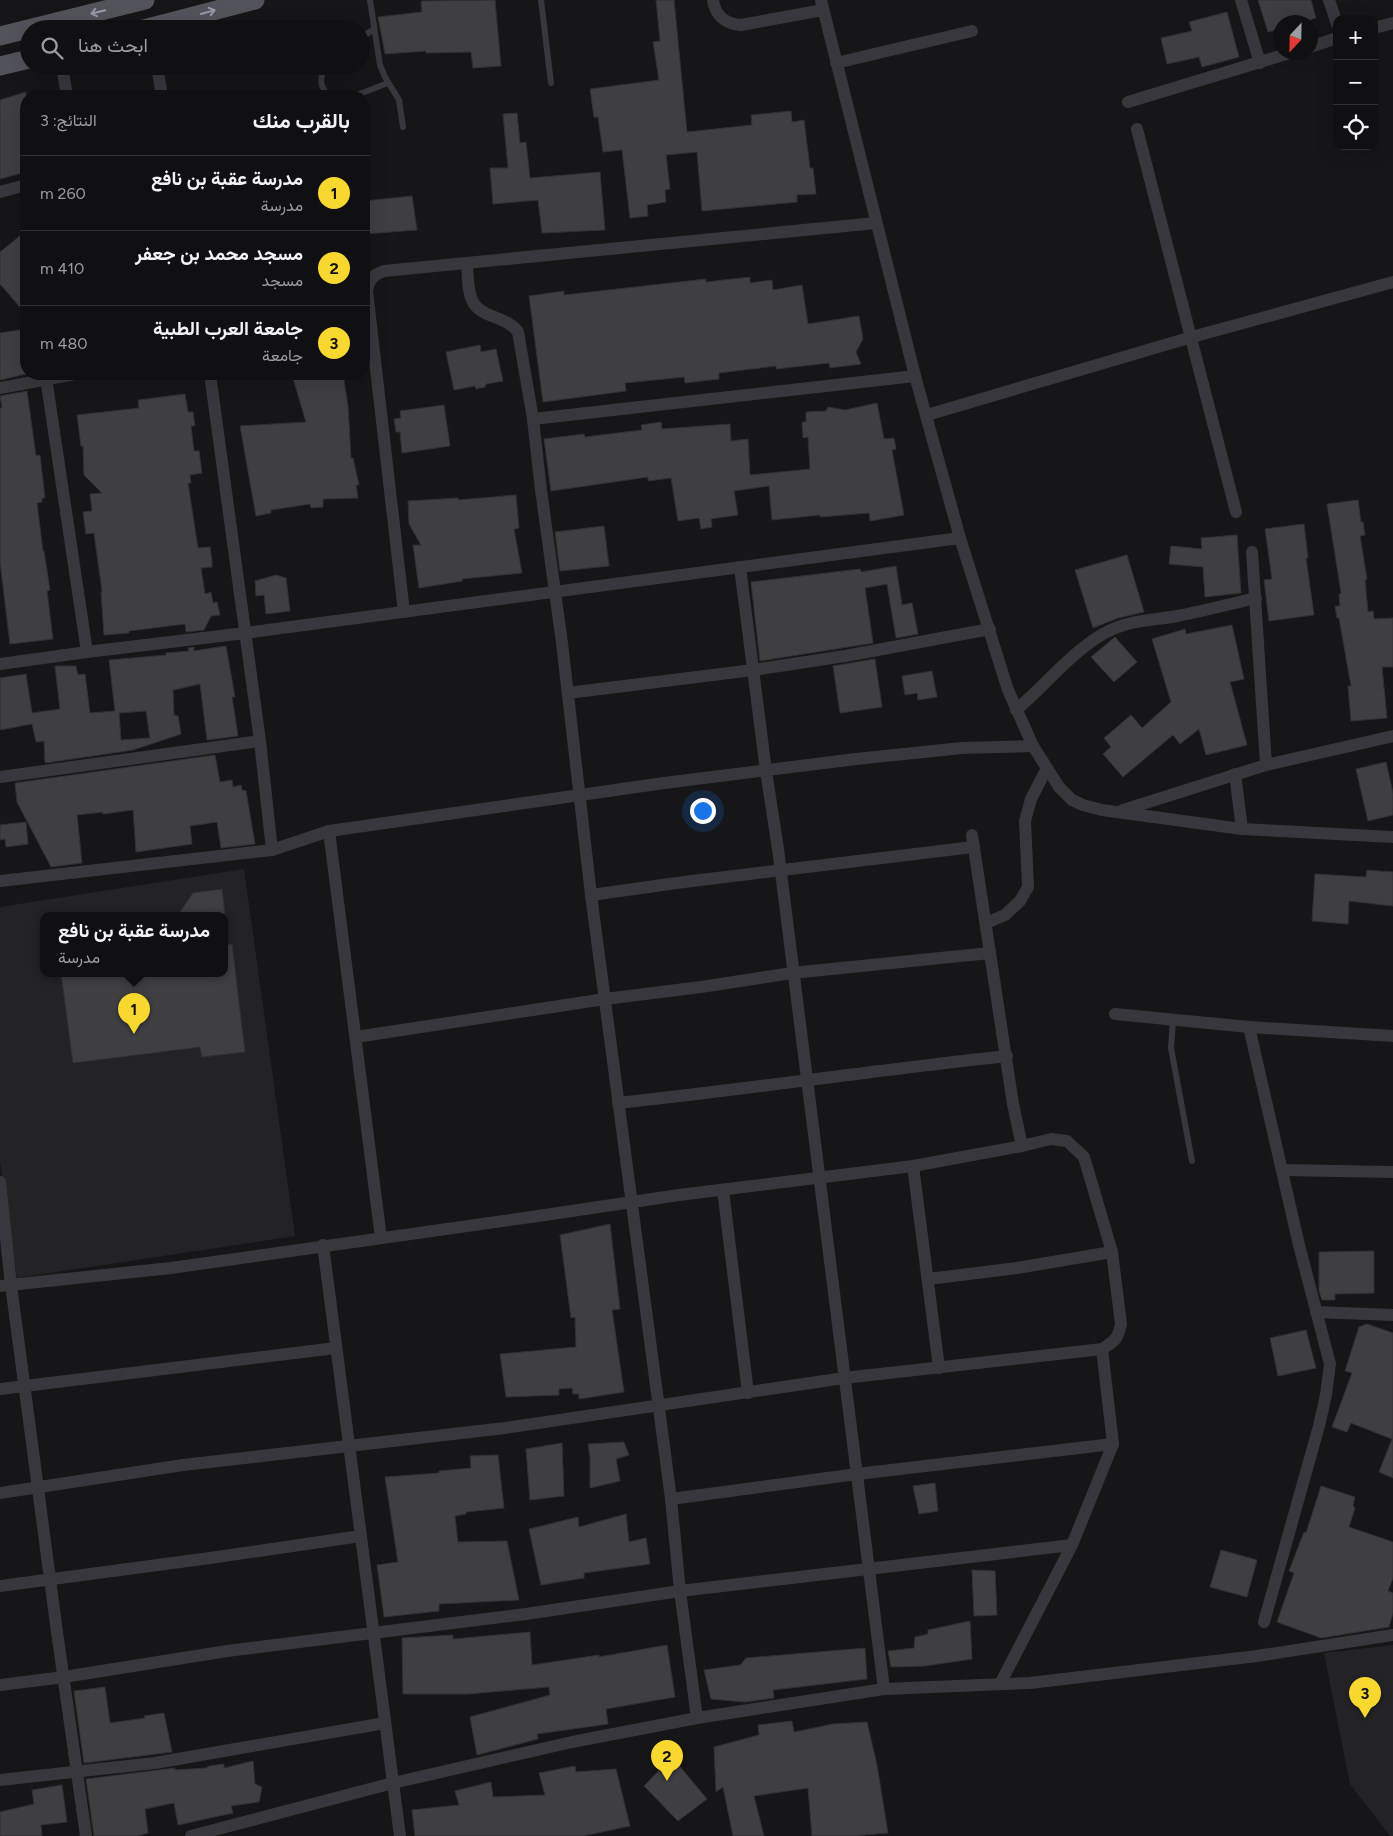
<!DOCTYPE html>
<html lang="ar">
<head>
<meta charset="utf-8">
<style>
  :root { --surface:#101012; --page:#1e1e20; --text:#f1f3f6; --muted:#9c9d9f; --line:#303032; --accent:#f8d72e }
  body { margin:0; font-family:Figtree,Vazirmatn,sans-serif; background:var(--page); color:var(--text); direction:rtl }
  .controls { position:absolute; right:15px; top:15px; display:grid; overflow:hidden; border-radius:10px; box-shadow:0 5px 20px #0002 }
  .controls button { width:45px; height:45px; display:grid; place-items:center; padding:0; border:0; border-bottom:1px solid var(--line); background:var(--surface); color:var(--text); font:25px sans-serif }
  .compass { position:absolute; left:1273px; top:15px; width:45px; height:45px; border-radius:50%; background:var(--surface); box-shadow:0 5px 20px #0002; rotate:202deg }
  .you { position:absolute; left:702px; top:810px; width:18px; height:18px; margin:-12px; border:4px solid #fff; border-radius:50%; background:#1a73e8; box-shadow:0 0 0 8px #1a73e833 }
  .badge { display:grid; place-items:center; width:32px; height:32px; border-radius:50%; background:var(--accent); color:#111; font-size:16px; font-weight:700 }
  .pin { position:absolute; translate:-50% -41px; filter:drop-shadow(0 1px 2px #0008) }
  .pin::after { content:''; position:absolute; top:26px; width:18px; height:15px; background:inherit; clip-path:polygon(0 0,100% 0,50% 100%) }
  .popup { position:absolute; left:40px; top:912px; width:188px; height:65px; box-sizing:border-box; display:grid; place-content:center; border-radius:10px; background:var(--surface); filter:drop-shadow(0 1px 4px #0005); font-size:16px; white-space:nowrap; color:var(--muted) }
  .popup b { font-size:19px; color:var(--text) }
  .popup::after { content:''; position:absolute; left:50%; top:100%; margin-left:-10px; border:10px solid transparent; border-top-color:var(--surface) }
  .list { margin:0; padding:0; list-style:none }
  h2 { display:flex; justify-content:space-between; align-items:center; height:65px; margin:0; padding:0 20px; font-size:21px }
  h2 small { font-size:16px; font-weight:400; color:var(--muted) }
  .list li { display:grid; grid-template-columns:32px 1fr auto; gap:15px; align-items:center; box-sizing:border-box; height:75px; padding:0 20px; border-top:1px solid var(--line) }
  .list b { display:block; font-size:19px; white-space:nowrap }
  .list p { margin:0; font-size:16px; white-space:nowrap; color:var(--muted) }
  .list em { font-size:16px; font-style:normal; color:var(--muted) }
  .icon { flex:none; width:28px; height:28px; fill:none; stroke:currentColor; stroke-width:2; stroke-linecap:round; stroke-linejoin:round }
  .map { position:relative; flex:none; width:1393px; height:1836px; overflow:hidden; direction:ltr }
  .search { position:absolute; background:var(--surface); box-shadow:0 5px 20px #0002; left:20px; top:20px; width:350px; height:55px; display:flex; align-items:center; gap:12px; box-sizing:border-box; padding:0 18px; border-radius:28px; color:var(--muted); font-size:19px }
  .panel { position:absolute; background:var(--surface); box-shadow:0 5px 20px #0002; left:20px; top:90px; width:350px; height:290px; border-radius:20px; direction:rtl }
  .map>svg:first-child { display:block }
</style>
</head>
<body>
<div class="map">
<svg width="1393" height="1836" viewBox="0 0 1393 1836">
  <rect width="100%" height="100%" fill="#161618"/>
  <g fill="#232225" fill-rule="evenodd">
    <path d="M244 869 295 1236 17 1278 0 1162V907ZM44 915H224V973H44Z"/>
    <path d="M1393 1645V1836H1390L1350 1784 1324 1653Z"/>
  </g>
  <g fill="#3e3e43" stroke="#313034" fill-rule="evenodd">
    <path d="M495 0 501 66 473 68 471 52 426 53V51L385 54 378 17 422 12 421 1Z"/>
    <path d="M656 0H674L687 132 752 125 751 115 791 111 792 122 804 120 810 168H813L816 194 797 195V202L702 211 697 152 666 155 670 189 665 190 666 202 647 205 648 216 630 218 622 150 603 152 598 117H594L590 89 659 80 653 42 660 41Z"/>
    <path d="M1258 0H1311L1316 18 1302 22H1280V29L1268 32Z"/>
    <path d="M1227 12 1239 57 1202 67 1199 57 1167 64 1161 38 1192 31 1189 22Z"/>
    <path d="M26 92V172L0 179V100Z"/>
    <path d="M517 113 520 143 526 142 530 178 600 172 605 230 542 233 538 200 493 204 490 168H508L503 114Z"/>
    <path d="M412 196 417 230 364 234V201Z"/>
    <path d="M26 231V314L0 284V252Z"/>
    <path d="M750 277V283L772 280 773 290 802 285 808 324 859 316 863 339 856 352 861 364 830 368 829 363 776 369V366L719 373V379L685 383 684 377 625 383 626 391 543 402 529 296 564 291V295L706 279V282Z"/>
    <path d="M26 329V374L0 380V333Z"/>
    <path d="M480 345 481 352 496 349 503 381 486 384 485 387 476 389 475 386 454 390 446 352Z"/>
    <path d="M317 374H343L348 406 351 458H353L359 485H356L358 498 323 499V507L311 508 310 504 271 510V513L256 516 240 426 306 422 293 378Z"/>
    <path d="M27 391 36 456 40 455 45 498H42V502L37 503 43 551H44L50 590 47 591 53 639 10 644 0 562V408H2L0 396Z"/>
    <path d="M185 394 188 412H193L195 426H191L194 451H199L202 473 190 475 191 483H188L198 548 210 547 212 561V567L201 568 205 594 211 592 213 603 217 602 220 615 211 616 204 630 186 632 185 624 129 631V633L104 635 101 592 102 591 94 533 86 534 83 512 92 511 90 494 102 493 84 475 83 446H81L77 415 139 408 138 400Z"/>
    <path d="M877 403 884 439 894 438 896 449 892 450 904 515 870 521 869 513 820 517V515L772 520 769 486 734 491 738 515 711 519 712 527 701 529 699 518 678 521 671 478 648 481V477L551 491 544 439 584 434 585 437 642 430 641 425 661 422 662 429 730 424 731 441 748 439 750 475 810 469 808 437 803 438 802 422H806V412L826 411 828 407 845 410Z"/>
    <path d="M444 405 450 446 402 453 400 432H396L394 419 401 418 400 411Z"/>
    <path d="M516 495 519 528 514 529 522 573 462 579V581L419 588 413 545H421L409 524 408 501 458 498V500Z"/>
    <path d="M1358 500 1361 522H1363L1365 535 1360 536 1367 579 1365 580 1368 612 1373 611 1374 619 1393 618V667H1382L1387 718 1351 721 1348 686H1351L1339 618H1337L1335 606H1340L1339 594 1341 593 1327 504Z"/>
    <path d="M1304 524 1308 558H1306L1314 615 1269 621 1264 580 1272 579 1265 529Z"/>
    <path d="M604 526 609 566 560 571 555 532Z"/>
    <path d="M1237 535 1241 593 1205 597 1203 567 1169 564 1171 546 1202 549 1201 538Z"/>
    <path d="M1127 555 1144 612 1118 618 1093 628 1075 570Z"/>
    <path d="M896 566 902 605 912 603 918 634 896 638 887 584 865 588 873 643 760 661 751 582 860 569 861 572Z"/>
    <path d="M276 575 286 578 290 611 266 614 264 595 256 596 255 581Z"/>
    <path d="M1232 625 1244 679 1230 682 1247 745 1206 755 1199 729 1180 744 1173 735 1123 777 1103 754 1111 747 1104 738 1131 715 1142 728 1171 702 1152 639 1185 629 1186 634Z"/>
    <path d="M1115 637 1137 662 1114 682 1091 657Z"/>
    <path d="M226 646 235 697H232L238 736 207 740 200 684 173 690 174 715 178 716 181 734 133 750 45 763 44 741 36 742 32 724 0 730V678L26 674 32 713 60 709 55 666H76L78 675 85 674 90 713 115 711 109 660 166 655V653L189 651 188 648 195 647 193 651ZM146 711 150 738 121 740 119 713Z"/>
    <path d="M875 659 882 707 840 713 833 666Z"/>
    <path d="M932 671 937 697 918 700 917 693 905 695 902 676Z"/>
    <path d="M215 755 220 782 232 780 233 787 241 785 242 790 246 791 255 844 221 848 217 822 190 826 192 844 136 852 133 810 103 814V812L77 815 82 863 51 867 17 802 15 783Z"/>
    <path d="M1386 762 1393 793V815L1368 821 1356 769Z"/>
    <path d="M26 822 28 844 6 847 5 839 0 840V825Z"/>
    <path d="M1367 870 1393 872V906L1349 901 1348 924 1312 921 1315 874 1366 877Z"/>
    <path d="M222 889 225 915H178L193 893Z"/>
    <path d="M232 944 245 1052 202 1057 200 1047 73 1063 61 973H224V945Z"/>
    <path d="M610 1224 620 1309 612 1310 624 1392 579 1399V1394H573L572 1388 559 1389V1395L506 1397 500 1354 576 1347 575 1317 571 1318 560 1235Z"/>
    <path d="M1374 1251V1293L1335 1294V1300H1322L1319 1291V1252Z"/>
    <path d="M1367 1324 1393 1333V1478L1379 1472 1392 1439 1351 1423 1347 1432 1332 1427 1352 1373 1345 1371 1359 1327Z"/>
    <path d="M1306 1330 1316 1368 1278 1376 1270 1338Z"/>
    <path d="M624 1442 629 1455 616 1459 620 1481 590 1488V1457L588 1444Z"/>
    <path d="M562 1443 564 1496 530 1500 526 1449Z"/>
    <path d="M498 1455 504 1508 466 1512V1514L455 1516 458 1542 507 1541 519 1600 439 1604V1611L384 1617 377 1565 398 1562 385 1477 439 1473V1471L471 1468 470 1456Z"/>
    <path d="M935 1483 938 1511 919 1514 913 1486Z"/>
    <path d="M1321 1486 1355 1497 1353 1506 1355 1508 1349 1527 1393 1542V1578L1388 1591 1393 1593V1613L1389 1627 1321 1638 1277 1622 1294 1573 1289 1571 1304 1532 1306 1533Z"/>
    <path d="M626 1514 629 1542 646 1538 650 1564 584 1573V1578L541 1585 529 1529 578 1517 579 1527Z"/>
    <path d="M1221 1550 1257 1560 1247 1597 1210 1587Z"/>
    <path d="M972 1570 995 1571 997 1615 974 1616Z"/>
    <path d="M970 1621 972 1659 925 1666 891 1667 888 1651 914 1648 915 1637 928 1634V1630Z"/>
    <path d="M530 1632 532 1665 599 1655V1657L667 1645 675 1697 606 1709 608 1724 537 1734 538 1739 477 1755 470 1717 550 1695 549 1687 468 1694H403L402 1638 453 1635V1639Z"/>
    <path d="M865 1648 867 1679 773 1690 774 1698 745 1702 711 1699 704 1670 740 1665 746 1658Z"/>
    <path d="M105 1687 110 1723 145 1718 144 1716 164 1713 172 1752 84 1763 74 1691Z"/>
    <path d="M792 1721 794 1732 833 1724 867 1722 877 1765 888 1833 853 1836H812L808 1788 754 1796 764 1836H733L723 1787 716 1792 714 1747 759 1735 758 1725Z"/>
    <path d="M672 1757 707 1799 678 1821 644 1786Z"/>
    <path d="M253 1761 255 1784 262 1787 259 1802 231 1806 233 1813 178 1825 174 1803 145 1809 148 1833 138 1836H94L86 1779 175 1768V1770L206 1768 209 1766 224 1764V1768Z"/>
    <path d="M575 1766 576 1772 616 1769 630 1826 583 1836H415L412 1810 459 1805 455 1791 491 1782 493 1797 545 1795 539 1773Z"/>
    <path d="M62 1785 67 1822 41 1825 42 1836H0V1812L34 1804 32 1790Z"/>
  </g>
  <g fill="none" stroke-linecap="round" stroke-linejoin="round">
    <g stroke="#37373d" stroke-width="6">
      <path d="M370 0 380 65 385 77 399 100 403 127"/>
      <path d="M541 0 551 83"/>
      <path d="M361 38 374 29"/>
      <path d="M326 66C319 77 319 89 331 96"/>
      <path d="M354 96 388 83"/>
      <path d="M1173 1020 1171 1048 1192 1161"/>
    </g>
    <g stroke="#37373d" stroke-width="12">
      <path d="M713 0C715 15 725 24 741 25L823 10"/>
      <path d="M821 0 915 376 960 538 1008 690 1033 746 1059 787 1072 800 1083 805 1102 810 1242 829 1393 837"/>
      <path d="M1241 0 1260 63"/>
      <path d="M1329 0 1337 24"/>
      <path d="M1374 28 1393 23"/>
      <path d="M1310 47 1337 38"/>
      <path d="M836 63 972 31"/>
      <path d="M62 66 67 96"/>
      <path d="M157 66 162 96"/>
      <path d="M1128 102 1293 52"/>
      <path d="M1137 129 1236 512"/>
      <path d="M0 192 26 185"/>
      <path d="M467 263C468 275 467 291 473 302 481 318 507 316 518 332L533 419 541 490 562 643 591 895 671 1499 680 1591 697 1718"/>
      <path d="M210 374 260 741 272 850"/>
      <path d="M46 378 87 652"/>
      <path d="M0 388 75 374"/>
      <path d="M927 415 1192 337 1393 282"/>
      <path d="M533 419 915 376"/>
      <path d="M1252 552 1266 765"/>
      <path d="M740 567 766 771 778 849 884 1689"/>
      <path d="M404 612 367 291C369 279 373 275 384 271L876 223"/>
      <path d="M0 664 87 652 245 633 960 538"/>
      <path d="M568 693 753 670 845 656 990 629"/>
      <path d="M1016 710C1046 685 1078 644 1113 629 1133 620 1156 620 1177 616 1204 611 1230 604 1256 598"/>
      <path d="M1235 774 1242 829"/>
      <path d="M0 777 260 741"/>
      <path d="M1123 810 1266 765 1393 736"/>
      <path d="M329 831 381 1238"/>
      <path d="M972 835 1013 1104 1022 1146"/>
      <path d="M0 881 272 850 329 831 664 783 856 759 962 748 1033 746"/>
      <path d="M591 895 684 882 973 847"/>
      <path d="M986 923 1005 915 1020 901 1028 887 1025 821 1031 799 1047 768"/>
      <path d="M1115 1014 1249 1027 1393 1036"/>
      <path d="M1249 1027 1299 1245 1330 1364 1326 1395 1319 1426 1264 1622"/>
      <path d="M356 1037 605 999 701 987 792 973 990 953"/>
      <path d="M618 1103C748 1089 877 1070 1007 1056"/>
      <path d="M913 1166 939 1368"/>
      <path d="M1282 1170 1393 1172"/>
      <path d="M0 1182 11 1285 57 1632 86 1836"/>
      <path d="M723 1190 748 1393"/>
      <path d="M323 1245 400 1836"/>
      <path d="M928 1279 1017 1268 1112 1252"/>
      <path d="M0 1286 171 1268 538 1216 679 1195 913 1166 1022 1146 1051 1139 1067 1141 1084 1157 1112 1252 1121 1324C1118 1339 1115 1341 1102 1349L1113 1444 1072 1545 1000 1684"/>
      <path d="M1316 1312 1393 1315"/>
      <path d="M0 1389 336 1348"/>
      <path d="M0 1493 183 1465 505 1428 844 1378 1102 1349"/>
      <path d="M671 1499 857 1474 1113 1444"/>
      <path d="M0 1586 210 1558 361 1536"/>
      <path d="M0 1685 64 1677 227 1651 526 1614 680 1591 1072 1545"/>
      <path d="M0 1780 155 1763 385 1723"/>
      <path d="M191 1836 393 1783 572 1742 697 1718 884 1689 1030 1683 1257 1656 1393 1635"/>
    </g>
    <g stroke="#53535c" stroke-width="19">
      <path d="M144 29 255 0"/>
      <path d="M0 36 145 0"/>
      <path d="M0 66 29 59"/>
    </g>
  </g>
  <defs><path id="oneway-shaft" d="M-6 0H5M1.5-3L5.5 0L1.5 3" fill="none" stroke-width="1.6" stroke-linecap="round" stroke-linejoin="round" transform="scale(1.25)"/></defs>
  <g stroke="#9799a6">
    <use href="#oneway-shaft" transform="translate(98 12) rotate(166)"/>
    <use href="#oneway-shaft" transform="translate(208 12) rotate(-15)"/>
  </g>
</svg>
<div class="controls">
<button>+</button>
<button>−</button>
<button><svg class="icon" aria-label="locate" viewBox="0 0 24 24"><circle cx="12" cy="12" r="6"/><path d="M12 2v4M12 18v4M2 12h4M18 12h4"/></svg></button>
</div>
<svg class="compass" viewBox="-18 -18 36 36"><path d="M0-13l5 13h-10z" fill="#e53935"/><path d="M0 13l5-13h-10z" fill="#9c9d9f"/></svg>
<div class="you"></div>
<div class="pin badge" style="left:134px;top:1034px">1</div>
<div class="popup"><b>مدرسة عقبة بن نافع</b>مدرسة</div>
<div class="pin badge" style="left:667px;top:1781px">2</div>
<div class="pin badge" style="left:1365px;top:1718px">3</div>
<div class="search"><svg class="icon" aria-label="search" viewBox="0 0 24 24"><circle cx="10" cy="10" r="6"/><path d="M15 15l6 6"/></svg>ابحث هنا</div>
<section class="panel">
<h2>بالقرب منك<small>النتائج: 3</small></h2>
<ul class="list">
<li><span class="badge">1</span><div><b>مدرسة عقبة بن نافع</b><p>مدرسة</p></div><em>260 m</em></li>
<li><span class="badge">2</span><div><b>مسجد محمد بن جعفر</b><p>مسجد</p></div><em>410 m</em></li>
<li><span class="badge">3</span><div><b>جامعة العرب الطبية</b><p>جامعة</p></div><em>480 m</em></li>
</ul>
</section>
</div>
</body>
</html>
